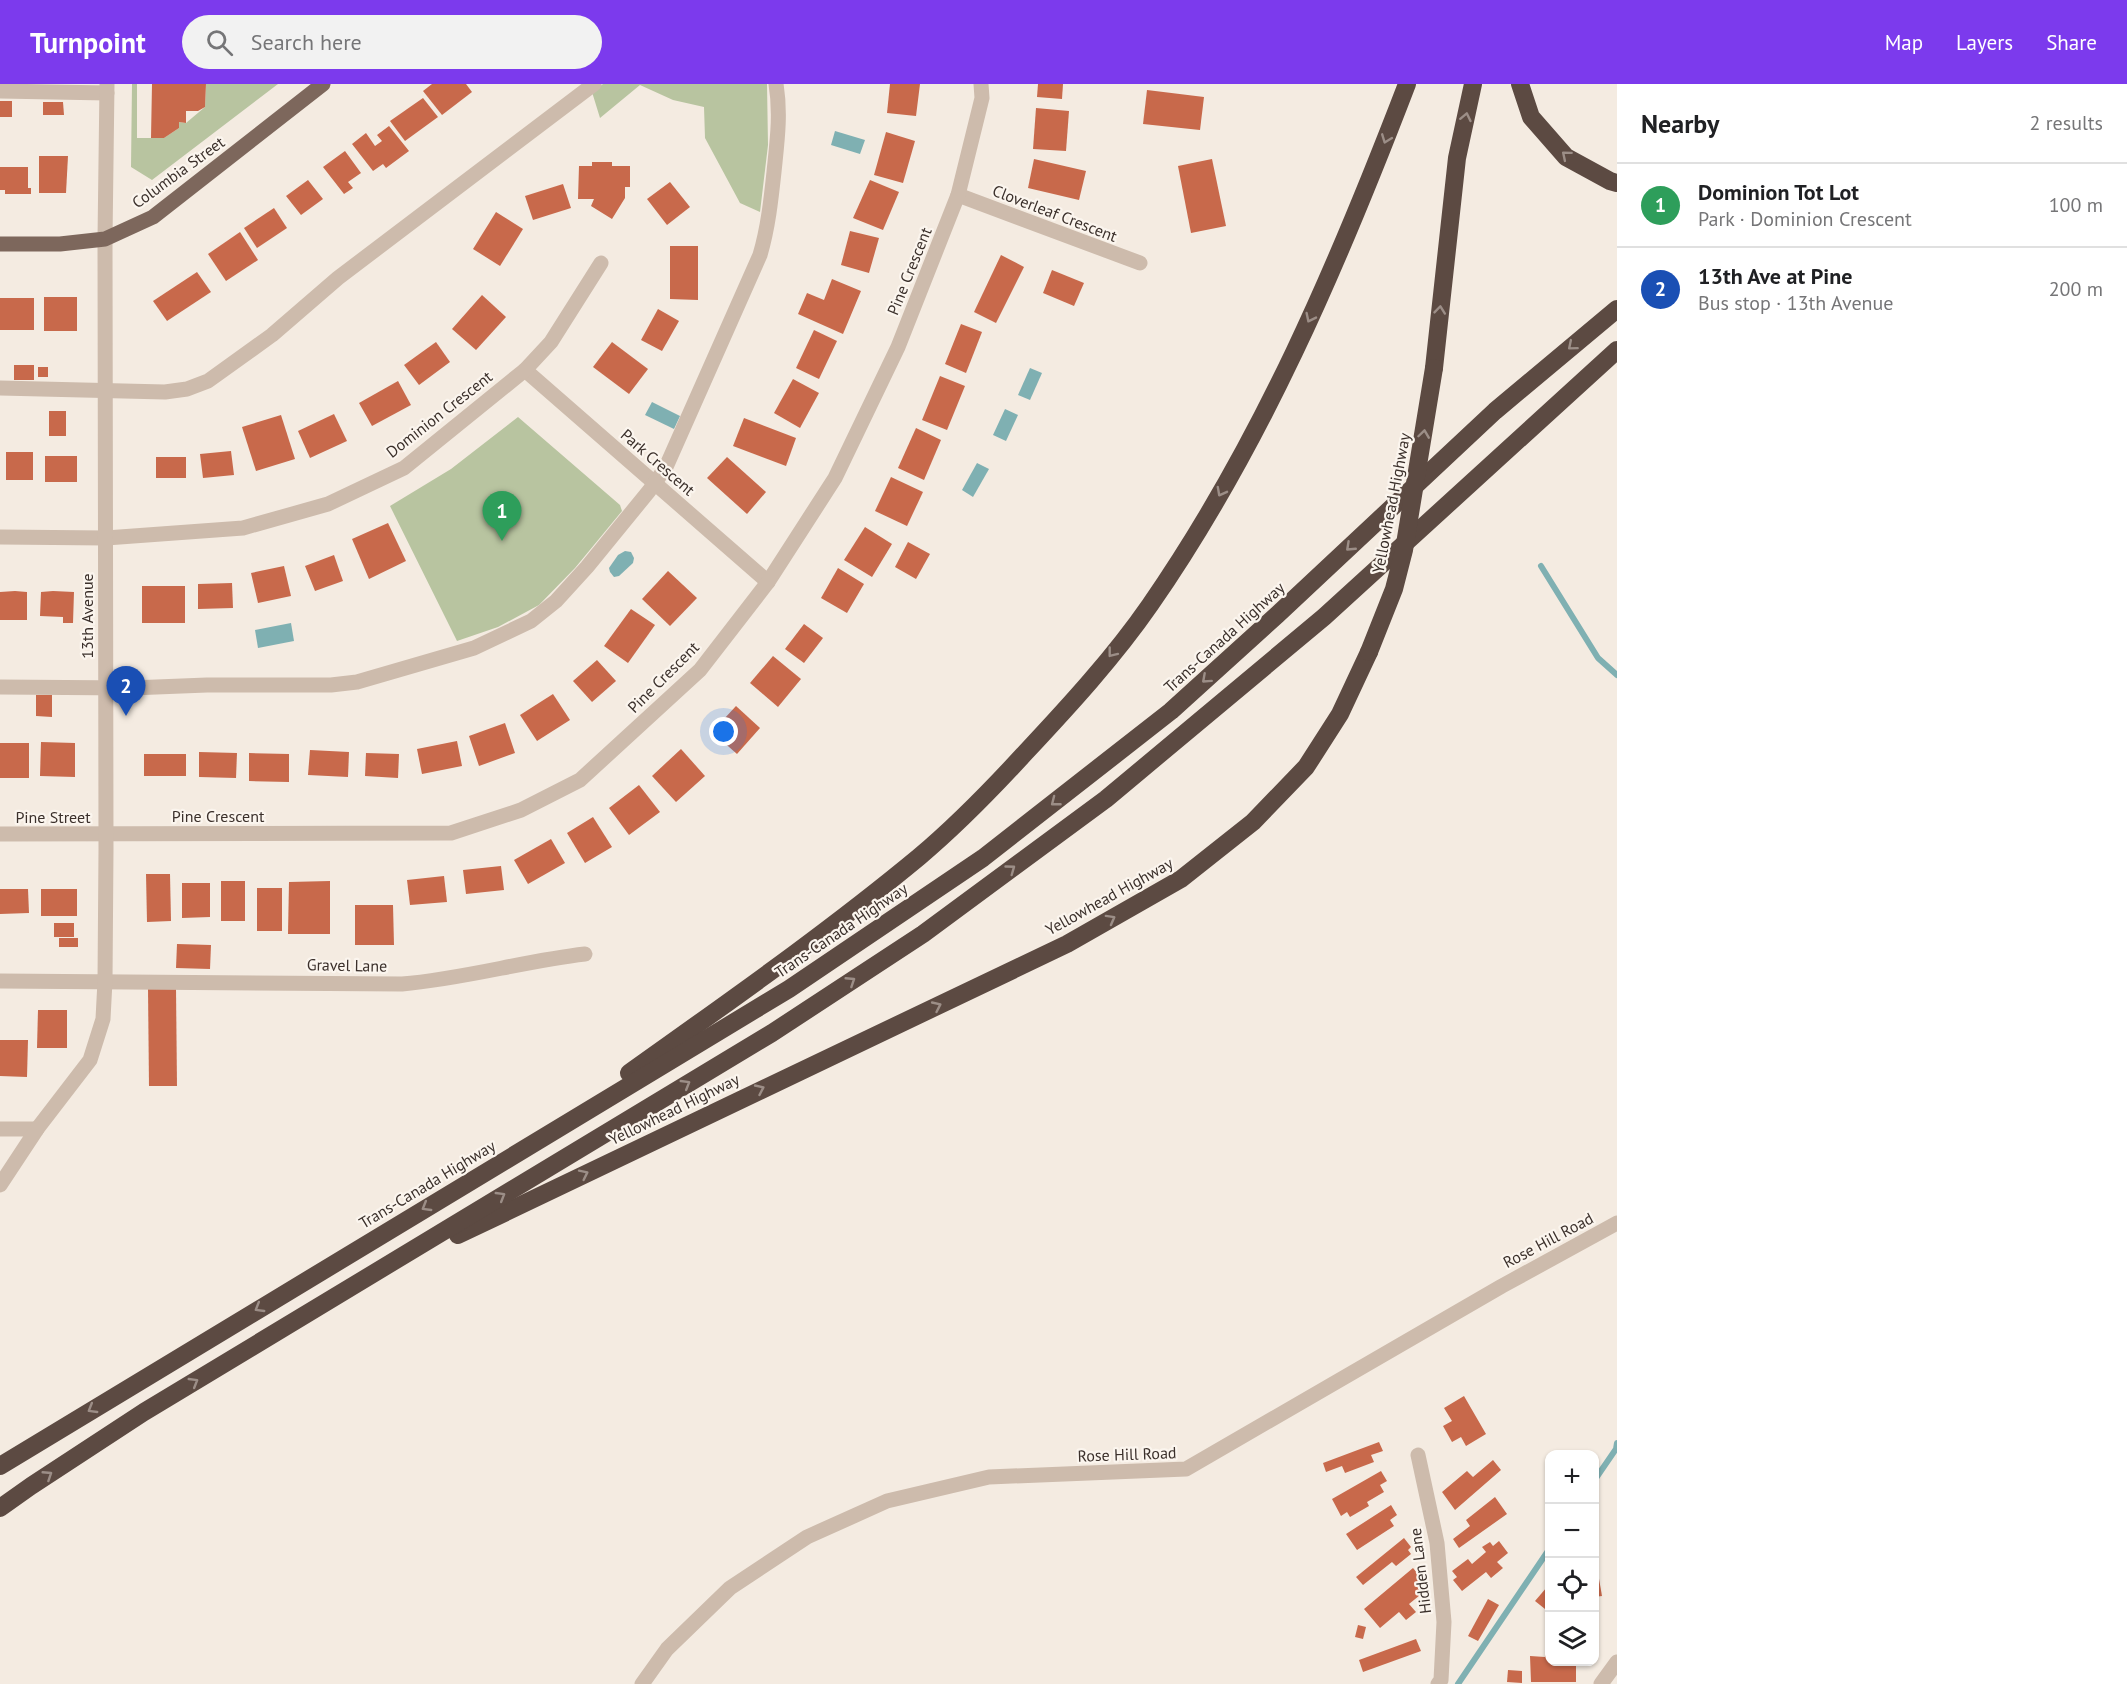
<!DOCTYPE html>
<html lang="en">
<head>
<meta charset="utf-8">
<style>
  :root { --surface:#fff; --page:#f2f2f2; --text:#202124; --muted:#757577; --line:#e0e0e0; --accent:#7c3aed }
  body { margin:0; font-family:"PT Sans",sans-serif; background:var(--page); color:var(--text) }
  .controls { position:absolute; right:18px; bottom:18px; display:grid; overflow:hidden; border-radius:12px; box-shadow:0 2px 4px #0004 }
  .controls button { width:54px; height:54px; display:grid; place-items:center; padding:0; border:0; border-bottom:2px solid var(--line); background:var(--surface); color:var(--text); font:30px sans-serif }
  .you { position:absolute; left:724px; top:648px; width:21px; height:21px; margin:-15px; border:4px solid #fff; border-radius:50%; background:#1a73e8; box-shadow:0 0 0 9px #1a73e833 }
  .badge { display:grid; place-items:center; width:39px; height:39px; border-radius:50%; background:var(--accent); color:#fff; font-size:20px; font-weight:700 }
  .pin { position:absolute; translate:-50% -50px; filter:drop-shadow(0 2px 3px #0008) }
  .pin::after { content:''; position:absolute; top:32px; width:21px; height:18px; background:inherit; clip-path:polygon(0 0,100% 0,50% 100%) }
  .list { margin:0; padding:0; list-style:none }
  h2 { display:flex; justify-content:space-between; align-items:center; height:78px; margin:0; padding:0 24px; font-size:26px }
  h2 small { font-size:20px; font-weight:400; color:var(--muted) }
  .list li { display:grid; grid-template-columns:39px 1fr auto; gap:18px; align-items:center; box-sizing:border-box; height:84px; padding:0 24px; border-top:2px solid var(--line) }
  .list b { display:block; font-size:22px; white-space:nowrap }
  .list p { margin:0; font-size:20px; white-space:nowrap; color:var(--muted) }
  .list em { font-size:20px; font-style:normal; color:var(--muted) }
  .icon { flex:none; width:33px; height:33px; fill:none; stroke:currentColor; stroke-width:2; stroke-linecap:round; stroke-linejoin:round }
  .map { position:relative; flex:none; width:1617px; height:1600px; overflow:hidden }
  header { display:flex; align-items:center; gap:36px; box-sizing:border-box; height:84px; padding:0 30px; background:var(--accent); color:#fff }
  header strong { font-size:28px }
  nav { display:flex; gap:33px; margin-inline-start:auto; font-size:21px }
  .search { width:420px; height:54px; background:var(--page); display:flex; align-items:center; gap:15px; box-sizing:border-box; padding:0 21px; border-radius:33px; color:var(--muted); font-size:22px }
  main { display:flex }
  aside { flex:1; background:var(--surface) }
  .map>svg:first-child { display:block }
</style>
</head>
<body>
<header>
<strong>Turnpoint</strong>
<div class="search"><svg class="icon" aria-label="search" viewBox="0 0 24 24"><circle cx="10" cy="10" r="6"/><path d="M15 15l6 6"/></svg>Search here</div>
<nav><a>Map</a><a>Layers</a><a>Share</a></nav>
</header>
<main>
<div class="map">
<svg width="1617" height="1600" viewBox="0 0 1617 1600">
  <rect width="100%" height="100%" fill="#f4ebe1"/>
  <g fill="#b8c4a0">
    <path d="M132 0H137V54H164L179 44V38L186 39 205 23 206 0H278L152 96 131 83Z"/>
    <path d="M603 0H767L768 61 760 128 740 119 705 54 704 23 673 16 640 1 600 34 592 8Z"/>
    <path d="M518 333 620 421 622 427 575 484 539 521 498 543 457 557 390 422 451 385Z"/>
  </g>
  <g fill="#7fb0b2">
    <path d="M835 47 865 56 860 70 831 61Z"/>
    <path d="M1030 284 1042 289 1030 316 1018 311Z"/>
    <path d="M652 318 680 332 674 345 645 331Z"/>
    <path d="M1005 325 1018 331 1006 357 993 351Z"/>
    <path d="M977 379 989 385 973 413 962 406Z"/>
    <path d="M625 467 631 468 634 474 633 479 619 492 614 493 610 488 609 484 618 471Z"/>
    <path d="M291 539 294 557 258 564 255 546Z"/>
  </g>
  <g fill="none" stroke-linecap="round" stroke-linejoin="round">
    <g stroke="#7fb0b2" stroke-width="6">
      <path d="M1541 482 1598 574 1617 591"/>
      <path d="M1594 1397 1616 1365 1617 1359"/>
      <path d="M1458 1600 1550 1464"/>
    </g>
  </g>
  <g fill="#c8694b">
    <path d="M152 0H206L205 23 198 27H186V39L179 38V44L164 54H151Z"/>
    <path d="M432 0H466L472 8 442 31 423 7Z"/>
    <path d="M890 0H920L916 32 887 29Z"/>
    <path d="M1038 0H1063L1062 15 1037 13Z"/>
    <path d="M1147 6 1204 13 1200 46 1143 40Z"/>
    <path d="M423 14 438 33 405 57 390 37Z"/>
    <rect x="0" y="17" width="12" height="16"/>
    <path d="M43 18H63L64 31H43Z"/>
    <path d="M1036 24 1069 27 1066 67 1033 65Z"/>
    <path d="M389 42 409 67 386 84 383 80 373 87 352 60 366 49 375 62 382 57 377 51Z"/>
    <path d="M886 48 915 57 903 99 874 91Z"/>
    <path d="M345 67 361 89 348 98 353 104 344 110 323 83Z"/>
    <path d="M39 72H68L66 109H39Z"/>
    <path d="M1034 75 1086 87 1079 116 1028 104Z"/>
    <path d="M1212 75 1226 142 1191 149 1178 82Z"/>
    <path d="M592 78H612V82H630V103H625V114L612 135 591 122 594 115H578L579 82H592Z"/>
    <path d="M0 83H28V104H31V110H5V106H0Z"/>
    <path d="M308 96 323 115 301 131 286 112Z"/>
    <path d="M870 96 899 108 883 146 853 134Z"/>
    <path d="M670 98 690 123 667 141 647 115Z"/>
    <path d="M563 100 571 124 533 136 525 112Z"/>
    <path d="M274 124 287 144 257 164 244 144Z"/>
    <path d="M496 128 523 145 500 182 473 165Z"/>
    <path d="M850 147 879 154 869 189 841 181Z"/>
    <path d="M240 148 258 176 226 197 208 170Z"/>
    <path d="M670 162H698V216L670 215Z"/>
    <path d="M1001 171 1024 183 996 239 974 228Z"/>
    <path d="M1052 186 1084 199 1074 222 1043 209Z"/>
    <path d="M197 188 211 208 167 237 153 217Z"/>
    <path d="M832 195 861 207 843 250 798 230 807 209 824 216Z"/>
    <path d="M482 211 506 233 476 266 452 245Z"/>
    <rect x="44" y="213" width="33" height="34"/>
    <rect x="0" y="214" width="34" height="32"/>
    <path d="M658 225 679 237 662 267 641 256Z"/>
    <path d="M961 240 982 248 966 289 945 280Z"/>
    <path d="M814 246 837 257 819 295 796 284Z"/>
    <path d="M436 258 450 278 419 301 404 281Z"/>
    <path d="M612 258 648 285 629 310 593 283Z"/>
    <rect x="14" y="281" width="20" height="15"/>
    <rect x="38" y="283" width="10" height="10"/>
    <path d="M940 292 965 302 947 346 922 336Z"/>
    <path d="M793 295 819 309 800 344 774 329Z"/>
    <path d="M398 297 411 321 372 342 359 319Z"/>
    <rect x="49" y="327" width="17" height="25"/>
    <path d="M334 330 347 357 310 374 298 347Z"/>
    <path d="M281 331 295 375 256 387 242 343Z"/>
    <path d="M744 334 796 354 786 382 733 362Z"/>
    <path d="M916 344 941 356 924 396 898 384Z"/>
    <path d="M231 367 234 391 203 394 200 370Z"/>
    <rect x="6" y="368" width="27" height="28"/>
    <rect x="45" y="372" width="32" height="26"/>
    <rect x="156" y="373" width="30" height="21"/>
    <path d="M727 373 766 408 747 430 707 394Z"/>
    <path d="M891 393 923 408 907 442 875 427Z"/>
    <path d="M388 439 406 477 369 495 352 455Z"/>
    <path d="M865 443 892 460 872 493 844 476Z"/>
    <path d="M908 458 930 470 916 495 895 483Z"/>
    <path d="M334 471 343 497 315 507 305 482Z"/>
    <path d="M284 482 291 512 258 519 251 489Z"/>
    <path d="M838 484 864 500 847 529 821 514Z"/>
    <path d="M668 487 697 514 670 542 642 515Z"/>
    <path d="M232 499 233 524 198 525V500Z"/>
    <rect x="142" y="502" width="43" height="37"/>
    <path d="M15 507 27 508V536H0V508Z"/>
    <path d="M53 507 74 508 73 539H63V533L40 532 41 508Z"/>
    <path d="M631 525 655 541 628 579 604 562Z"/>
    <path d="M804 540 823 554 804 579 785 565Z"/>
    <path d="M773 572 801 595 778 623 750 599Z"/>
    <path d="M597 576 616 597 592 618 573 597Z"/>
    <path d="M553 610 570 636 537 657 520 631Z"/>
    <path d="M36 611H52V633L36 632Z"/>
    <path d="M736 622 760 644 737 670 712 648Z"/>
    <path d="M505 639 515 669 479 682 469 652Z"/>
    <path d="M457 657 462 682 422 690 417 665Z"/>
    <path d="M41 658 75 659V693L40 692Z"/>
    <rect x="0" y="659" width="29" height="35"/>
    <path d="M681 665 705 692 676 718 652 692Z"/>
    <path d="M310 666 349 668 348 693 308 691Z"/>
    <path d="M199 668 237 669 236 694 199 693Z"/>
    <path d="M249 669 289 670V698L249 697Z"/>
    <path d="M366 669 399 670 398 694 365 692Z"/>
    <rect x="144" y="670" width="42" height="22"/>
    <path d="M639 701 660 728 629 751 609 724Z"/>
    <path d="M593 733 612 763 585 779 567 749Z"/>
    <path d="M551 755 565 779 528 800 514 776Z"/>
    <path d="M501 782 504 806 466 810 463 786Z"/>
    <path d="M146 790H170L171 837 147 838Z"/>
    <path d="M444 792 447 818 410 821 407 796Z"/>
    <rect x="221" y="797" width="24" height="40"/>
    <path d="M330 797V850H288L289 798Z"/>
    <path d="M182 799H210V833L182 834Z"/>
    <rect x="257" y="804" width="25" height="43"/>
    <path d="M0 805H28L29 829 0 830Z"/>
    <rect x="41" y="805" width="36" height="27"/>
    <path d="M355 821H393L394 861H355Z"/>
    <rect x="54" y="839" width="20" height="14"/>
    <rect x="59" y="854" width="19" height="9"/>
    <path d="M177 860 211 861 210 885 176 884Z"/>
    <path d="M148 904H176L177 1002H149Z"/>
    <path d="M38 926H67V964H37Z"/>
    <path d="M0 956H28L27 993 0 992Z"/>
    <path d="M1464 1312 1486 1350 1466 1362 1461 1353 1452 1358 1443 1342 1452 1337 1444 1324Z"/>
    <path d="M1379 1358 1383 1367 1371 1371 1374 1378 1345 1389 1342 1382 1326 1388 1323 1379Z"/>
    <path d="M1493 1376 1501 1386 1455 1426 1442 1408 1467 1387 1473 1393Z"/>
    <path d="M1381 1387 1387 1397 1380 1401 1384 1408 1367 1418 1369 1422 1350 1433 1347 1428 1341 1432 1332 1415Z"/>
    <path d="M1495 1413 1507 1430 1459 1464 1453 1455 1470 1442 1466 1436Z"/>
    <path d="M1391 1421 1397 1431 1390 1436 1394 1442 1357 1466 1346 1450Z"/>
    <path d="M1404 1454 1411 1463 1408 1466 1411 1470 1396 1482 1392 1478 1363 1501 1356 1493Z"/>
    <path d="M1499 1457 1508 1469 1497 1478 1503 1484 1491 1494 1486 1488 1462 1507 1453 1496 1457 1493 1452 1487 1468 1475 1472 1480 1486 1468 1482 1463 1490 1458 1493 1462Z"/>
    <path d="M1594 1466 1602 1512 1594 1513Z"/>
    <path d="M1413 1484 1423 1496 1418 1500 1425 1507 1409 1520 1416 1528 1406 1536 1399 1528 1380 1544 1364 1525Z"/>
    <path d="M1547 1503 1550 1505V1529L1535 1517Z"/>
    <path d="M1488 1515 1499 1521 1478 1557 1468 1552Z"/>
    <path d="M1358 1541 1366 1543 1363 1555 1355 1553Z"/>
    <path d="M1416 1555 1421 1567 1363 1588 1359 1576Z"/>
    <path d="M1545 1565H1550V1578H1576V1598H1531L1530 1572 1545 1573Z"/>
    <path d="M1508 1586 1522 1587V1599L1507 1598Z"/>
  </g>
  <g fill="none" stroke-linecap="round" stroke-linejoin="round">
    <g stroke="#cdbbac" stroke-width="15">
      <path d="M0 7 107 9"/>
      <path d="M958 111 1140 179"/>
      <path d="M525 286 768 498"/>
      <path d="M0 304 165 308 187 305 208 297 272 251 338 194 594 0"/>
      <path d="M0 453 106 454 243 444 328 420 404 384 525 286 551 258 601 179"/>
      <path d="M0 603 131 604 207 601H331L357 598 474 564 531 537 556 517 587 483 649 407 666 383 760 171C768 144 771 116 774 88 777 58 781 30 776 0"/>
      <path d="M0 750 451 749 521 726 580 696 700 586 768 498 835 394 898 263 958 111 982 14 981 0"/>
      <path d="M0 897 402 900C463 895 524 877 585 870"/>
      <path d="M0 1045H37"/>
      <path d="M0 1101 37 1045 90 976 103 935 105 897 106 765 105 155 107 0"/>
      <path d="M1418 1371 1437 1459 1444 1538 1441 1596 1438 1600"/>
      <path d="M642 1600 667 1565 730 1504 807 1453 887 1417 989 1393 1186 1385 1502 1202 1617 1139"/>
      <path d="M1601 1600 1617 1578"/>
    </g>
    <path stroke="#7d675c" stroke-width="15" d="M0 160H60L105 155 153 133 323 0"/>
    <g stroke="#5c4a42" stroke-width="18">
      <path d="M1520 0 1531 33 1566 73 1610 97 1617 99"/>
      <path d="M1434 284 1457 74 1473 0"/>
      <path d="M629 989C727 919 826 850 919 773 957 741 992 705 1025 669 1069 622 1114 573 1150 521 1261 361 1338 180 1407 0"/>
      <path d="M458 1151 1067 860 1181 795 1253 738 1306 683 1340 630 1369 568"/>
      <path d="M0 1382 789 905 983 774 1171 627 1277 531 1495 327 1617 225"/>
      <path d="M0 1424 31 1402 144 1328 772 949 923 850 1106 715 1324 533 1617 266"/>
    </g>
    <path stroke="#5c4a42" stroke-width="18" d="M1369 568 1394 505 1404 466 1434 284"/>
  </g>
  <defs><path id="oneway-chevron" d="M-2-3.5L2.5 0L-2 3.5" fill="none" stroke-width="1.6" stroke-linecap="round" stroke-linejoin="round" transform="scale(1.5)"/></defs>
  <g stroke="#9c8e87">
    <use href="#oneway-chevron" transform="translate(1466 33) rotate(-78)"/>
    <use href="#oneway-chevron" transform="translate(1386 55) rotate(111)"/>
    <use href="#oneway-chevron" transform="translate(1566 71) rotate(-140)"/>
    <use href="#oneway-chevron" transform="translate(1440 226) rotate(-84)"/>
    <use href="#oneway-chevron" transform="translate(1310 234) rotate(116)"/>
    <use href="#oneway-chevron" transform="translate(1572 262) rotate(140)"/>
    <use href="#oneway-chevron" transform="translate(1424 350) rotate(-82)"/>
    <use href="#oneway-chevron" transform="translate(1221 408) rotate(118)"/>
    <use href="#oneway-chevron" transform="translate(1350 463) rotate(137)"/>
    <use href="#oneway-chevron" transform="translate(1112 569) rotate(128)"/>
    <use href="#oneway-chevron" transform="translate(1206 595) rotate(138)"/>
    <use href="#oneway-chevron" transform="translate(1055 718) rotate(142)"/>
    <use href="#oneway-chevron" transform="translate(1011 785) rotate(-36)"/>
    <use href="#oneway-chevron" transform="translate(1111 835) rotate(-29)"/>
    <use href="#oneway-chevron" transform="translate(851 897) rotate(-33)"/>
    <use href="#oneway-chevron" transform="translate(937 922) rotate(-25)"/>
    <use href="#oneway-chevron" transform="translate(686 1000) rotate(-31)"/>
    <use href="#oneway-chevron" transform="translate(760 1005) rotate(-25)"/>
    <use href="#oneway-chevron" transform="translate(584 1090) rotate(-26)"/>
    <use href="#oneway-chevron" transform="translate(501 1112) rotate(-31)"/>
    <use href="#oneway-chevron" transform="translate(426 1123) rotate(149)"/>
    <use href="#oneway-chevron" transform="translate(259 1224) rotate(149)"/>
    <use href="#oneway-chevron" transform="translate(194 1298) rotate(-31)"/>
    <use href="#oneway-chevron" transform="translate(92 1325) rotate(149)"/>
    <use href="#oneway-chevron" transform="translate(48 1391) rotate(-33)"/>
  </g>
  <g text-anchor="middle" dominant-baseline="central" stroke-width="4.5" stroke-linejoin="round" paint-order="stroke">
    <g font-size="16" fill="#3b302b" stroke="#fbf5ee">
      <text transform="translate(178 88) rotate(-36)">Columbia Street</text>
      <text transform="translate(1055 129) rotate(21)">Cloverleaf Crescent</text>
      <text transform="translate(909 187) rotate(-68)">Pine Crescent</text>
      <text transform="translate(439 330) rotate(-38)">Dominion Crescent</text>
      <text transform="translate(658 378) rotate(41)">Park Crescent</text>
      <text transform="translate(1391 419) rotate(-79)">Yellowhead Highway</text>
      <text transform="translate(87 532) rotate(-90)">13th Avenue</text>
      <text transform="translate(1224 553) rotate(-42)">Trans-Canada Highway</text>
      <text transform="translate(663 593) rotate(-45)">Pine Crescent</text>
      <text x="218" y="732">Pine Crescent</text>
      <text x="53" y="733">Pine Street</text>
      <text transform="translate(1109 812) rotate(-29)">Yellowhead Highway</text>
      <text transform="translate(841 846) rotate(-34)">Trans-Canada Highway</text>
      <text transform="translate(347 881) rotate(1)">Gravel Lane</text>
      <text transform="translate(674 1025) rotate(-26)">Yellowhead Highway</text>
      <text transform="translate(427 1100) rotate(-31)">Trans-Canada Highway</text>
      <text transform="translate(1548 1156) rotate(-28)">Rose Hill Road</text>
      <text transform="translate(1127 1370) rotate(-2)">Rose Hill Road</text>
      <text transform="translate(1420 1487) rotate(-97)">Hidden Lane</text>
    </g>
  </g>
</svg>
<div class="controls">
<button>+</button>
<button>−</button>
<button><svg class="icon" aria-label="locate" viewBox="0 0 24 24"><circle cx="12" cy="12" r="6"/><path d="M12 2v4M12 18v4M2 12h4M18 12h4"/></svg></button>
<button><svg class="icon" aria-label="layers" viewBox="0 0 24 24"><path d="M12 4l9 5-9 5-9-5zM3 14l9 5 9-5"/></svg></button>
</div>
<div class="you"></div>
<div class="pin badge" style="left:502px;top:457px;background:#2e9e5b">1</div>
<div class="pin badge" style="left:126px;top:632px;background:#1a4fb4">2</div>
</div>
<aside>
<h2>Nearby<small>2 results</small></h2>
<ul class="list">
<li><span class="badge" style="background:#2e9e5b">1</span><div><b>Dominion Tot Lot</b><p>Park · Dominion Crescent</p></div><em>100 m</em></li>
<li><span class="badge" style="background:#1a4fb4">2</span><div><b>13th Ave at Pine</b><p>Bus stop · 13th Avenue</p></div><em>200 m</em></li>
</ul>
</aside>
</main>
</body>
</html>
